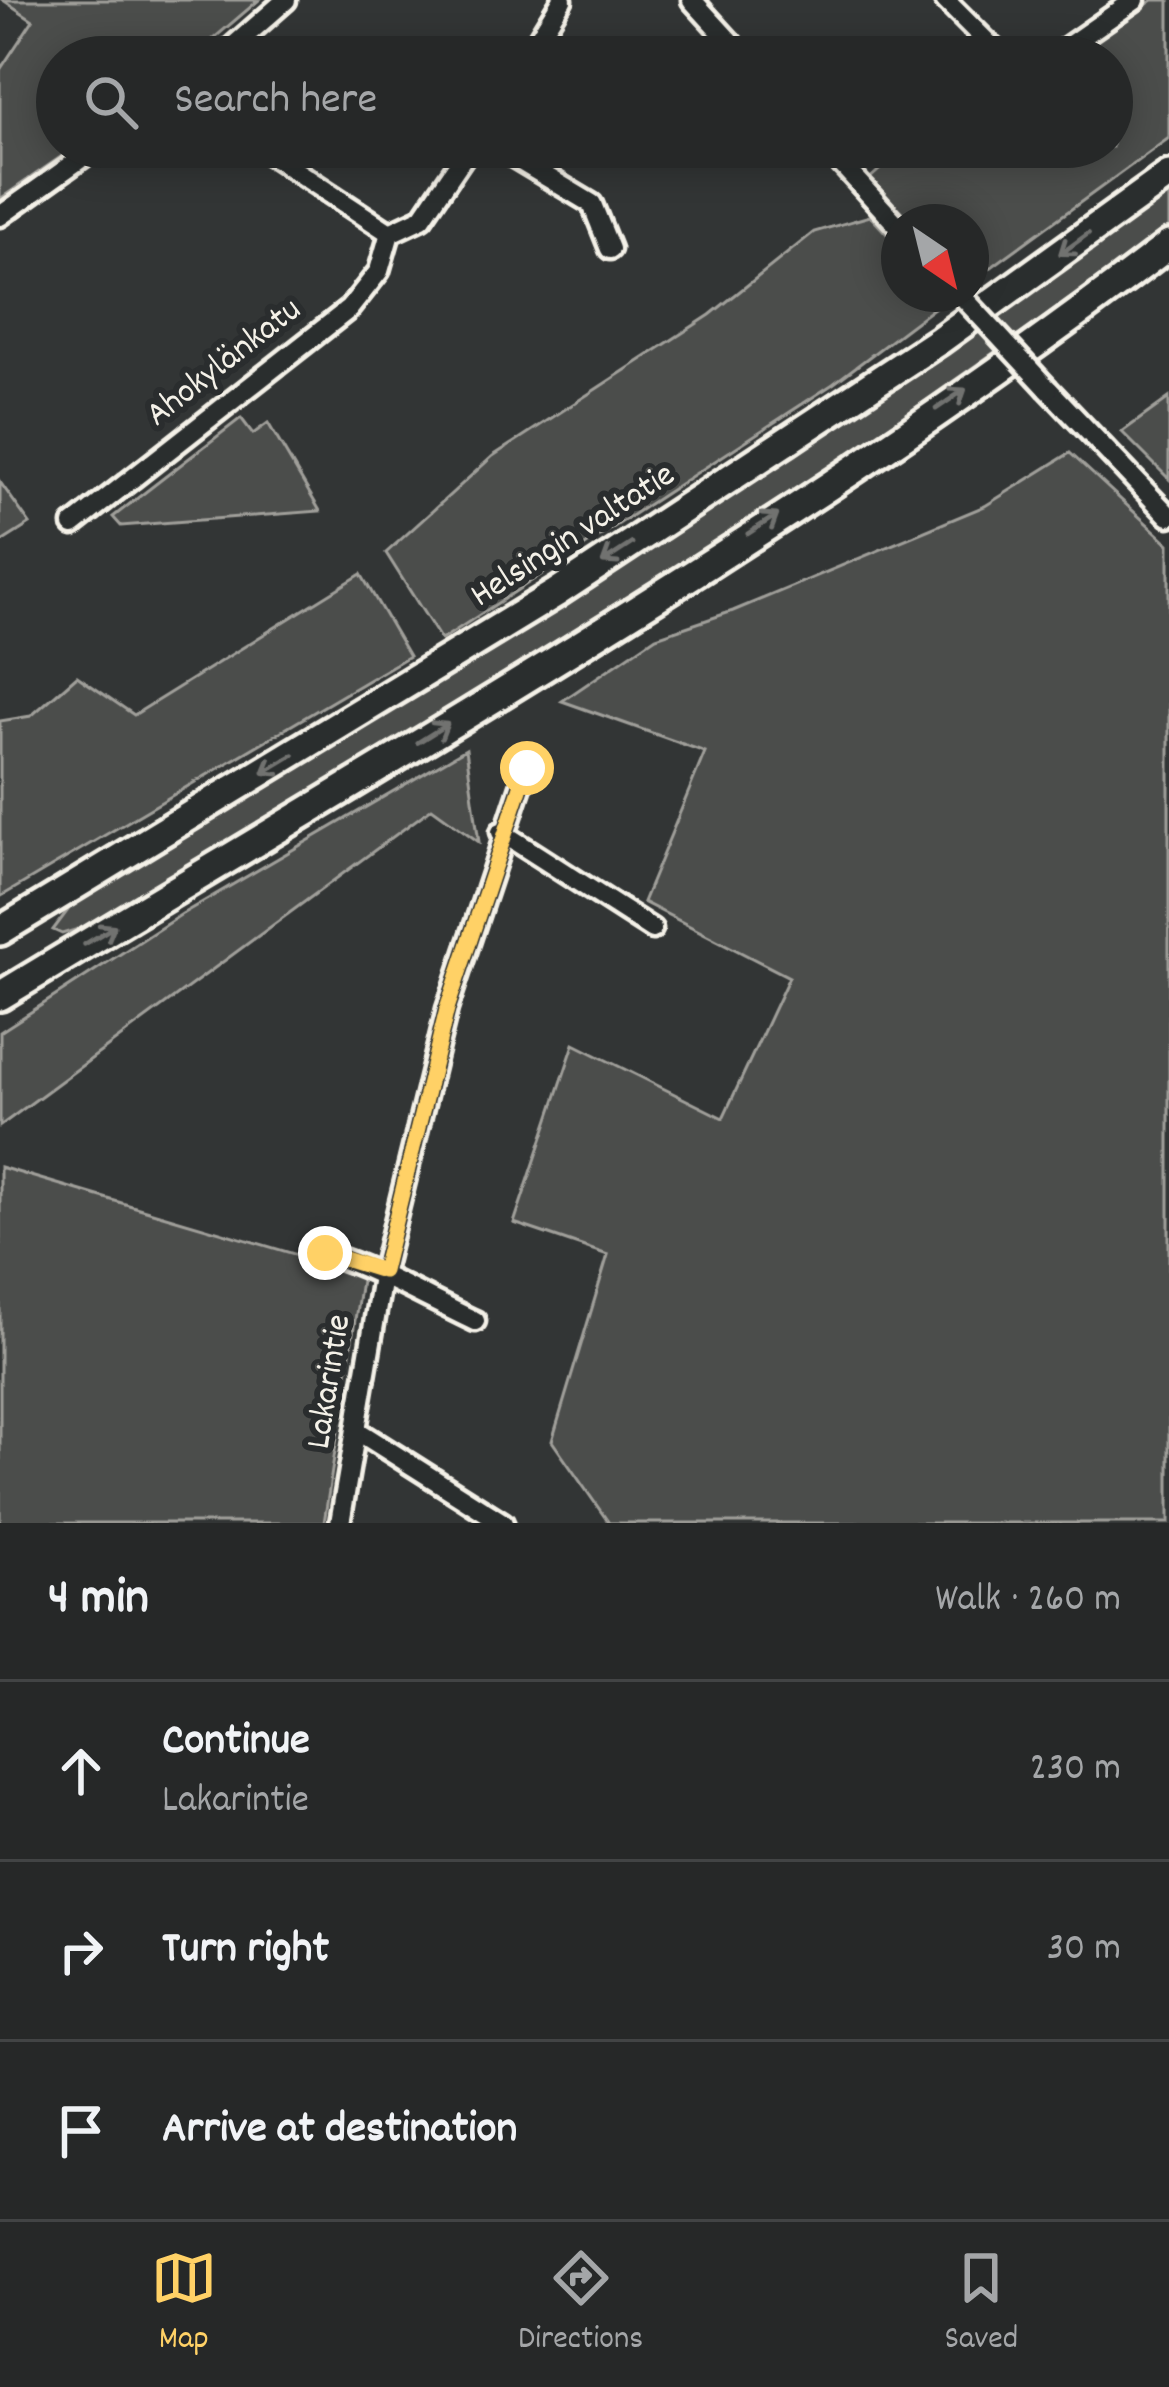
<!DOCTYPE html>
<html lang="en">
<head>
<meta charset="utf-8">
<style>
  :root { --surface:#262828; --page:#2e3030; --text:#f1f3f6; --muted:#a4a6a8; --line:#424445; --accent:#ffd166 }
  body { margin:0; font-family:Dekko,sans-serif; background:var(--page); color:var(--text) }
  .compass { position:absolute; left:881px; top:204px; width:108px; height:108px; border-radius:50%; background:var(--surface); box-shadow:0 6px 30px #0003; rotate:145deg }
  .stop { position:absolute; width:36px; height:36px; margin:-27px; border:9px solid #ffd166; border-radius:50%; background:#fff }
  .stop.end { background:#ffd166; border-color:#fff; box-shadow:0 3px 12px #0008 }
  .list { margin:0; padding:0; list-style:none }
  h2 { display:flex; justify-content:space-between; align-items:center; height:156px; margin:0; padding:0 48px; font-size:51px }
  h2 small { font-size:39px; font-weight:400; color:var(--muted) }
  .list li { display:grid; grid-template-columns:78px 1fr auto; gap:36px; align-items:center; box-sizing:border-box; height:180px; padding:0 48px; border-top:3px solid var(--line) }
  .list b { display:block; font-size:45px; white-space:nowrap }
  .list p { margin:0; font-size:39px; white-space:nowrap; color:var(--muted) }
  .list em { font-size:39px; font-style:normal; color:var(--muted) }
  .icon { flex:none; width:66px; height:66px; fill:none; stroke:currentColor; stroke-width:2; stroke-linecap:round; stroke-linejoin:round }
  .map { position:relative; flex:none; width:1169px; height:1523px; overflow:hidden }
  .search { position:absolute; background:var(--surface); box-shadow:0 6px 30px #0003; left:36px; right:36px; top:36px; height:132px; display:flex; align-items:center; gap:30px; box-sizing:border-box; padding:0 42px; border-radius:66px; color:var(--muted); font-size:45px }
  .sheet { height:696px; background:var(--surface) }
  nav { display:flex; justify-content:space-around; align-items:center; box-sizing:border-box; height:168px; border-top:3px solid var(--line); background:var(--surface); font-size:33px; color:var(--muted) }
  nav a { display:grid; justify-items:center; gap:6px }
  nav .on { color:var(--accent) }
  .map>svg:first-child { display:block }
</style>
</head>
<body>
<div class="map">
<svg width="1169" height="1523" viewBox="0 0 1169 1523">
  <rect width="100%" height="100%" fill="#323535"/>
  <filter id="ink" filterUnits="userSpaceOnUse"><feTurbulence type="fractalNoise" baseFrequency=".00833" numOctaves="2"/><feDisplacementMap in="SourceGraphic" scale="24" xChannelSelector="R" yChannelSelector="G"/><feConvolveMatrix kernelMatrix="1 2 1 2 8 2 1 2 1" color-interpolation-filters="sRGB"/></filter>
  <g filter="url(#ink)">
    <g fill="#4b4d4c" stroke="#a09f9a" stroke-width="3">
      <path d="M3 0H259L192 57H57V147H75L0 199V70L33 20Z"/>
      <path d="M1153 0H1169V138L971 282V222H907L867 181 905 147H1112V57H1072Z"/>
      <path d="M1169 189V229L815 479 442 716 98 923 62 934 53 930 74 902 796 455Z"/>
      <path d="M870 216 899 247V294H942L946 299 833 384 441 640 386 553 493 456 710 315 814 232Z"/>
      <path d="M1169 398V479L1122 432Z"/>
      <path d="M241 418 253 434 268 423 320 511 121 526 113 517Z"/>
      <path d="M1070 453 1169 544V1523H609L552 1441 608 1255 514 1223 574 1044 723 1118 789 977 643 902 705 752 562 701 656 637 733 611 985 506Z"/>
      <path d="M0 482 30 524 0 543Z"/>
      <path d="M361 574 409 656 0 897V721L31 716 77 676 134 715Z"/>
      <path d="M466 749 479 842 432 808 0 1126V1032L182 914Z"/>
      <path d="M0 1167 362 1274 324 1523H0Z"/>
    </g>
    <g fill="none" stroke-linecap="round" stroke-linejoin="round">
      <g stroke="#f4f1e8" stroke-width="27">
        <g id="minor">
          <path d="M692 0 744 57"/>
          <path d="M945 0 1002 57"/>
          <path d="M221 57 286 0"/>
          <path d="M527 57 562 0"/>
          <path d="M1053 57 1135 0"/>
          <path d="M259 147 390 233"/>
          <path d="M497 147 592 204 610 249"/>
          <path d="M826 147 899 227"/>
          <path d="M0 216 97 147"/>
          <path d="M1048 389 1169 516"/>
          <path d="M73 525 349 309 379 271 390 233 422 218 470 147"/>
          <path d="M501 832 652 929"/>
          <path d="M325 1253C379 1270 424 1297 475 1321"/>
          <path d="M356 1430 503 1523"/>
          <path d="M340 1523 383 1271 447 1009 527 768"/>
        </g>
      </g>
      <g stroke="#f4f1e8" stroke-width="36">
        <g id="highway">
          <path d="M0 931 556 593 940 340 1169 175"/>
          <path d="M0 996C392 758 805 524 1169 245"/>
        </g>
      </g>
      <use href="#minor" stroke="#2a2d2e" stroke-width="18"/>
      <use href="#highway" stroke="#2a2d2e" stroke-width="27"/>
      <g stroke="#f4f1e8" stroke-width="27" stroke-linecap="butt">
        <path id="minor-bridge" d="M960 294 1048 389"/>
      </g>
      <use href="#minor-bridge" stroke="#2a2d2e" stroke-width="18"/>
    </g>
    <defs><path id="oneway-shaft" d="M-6 0H5M1.5-3L5.5 0L1.5 3" fill="none" stroke-width="1.6" stroke-linecap="round" stroke-linejoin="round" transform="scale(3)"/></defs>
    <g stroke="#71726f">
      <use href="#oneway-shaft" transform="translate(1074 244) rotate(144)"/>
      <use href="#oneway-shaft" transform="translate(951 399) rotate(-34)"/>
      <use href="#oneway-shaft" transform="translate(763 524) rotate(-33)"/>
      <use href="#oneway-shaft" transform="translate(617 553) rotate(147)"/>
      <use href="#oneway-shaft" transform="translate(433 733) rotate(-32)"/>
      <use href="#oneway-shaft" transform="translate(278 764) rotate(149)"/>
      <use href="#oneway-shaft" transform="translate(100 935) rotate(-31)"/>
    </g>
  </g>
  <g fill="none" stroke-linecap="round" stroke-linejoin="round" filter="url(#ink)">
    <path stroke="#ffd166" stroke-width="15" d="M325 1253 383 1271 447 1009 527 768"/>
  </g>
  <g text-anchor="middle" dominant-baseline="central" stroke-width="12" stroke-linejoin="round" paint-order="stroke">
    <g font-size="36" fill="#f4f1e8" stroke="#2a2d2e">
      <text transform="translate(225 364) rotate(-38)">Ahokylänkatu</text>
      <text transform="translate(574 537) rotate(-33)">Helsingin valtatie</text>
      <text transform="translate(331 1382) rotate(-81)">Lakarintie</text>
    </g>
  </g>
</svg>
<svg class="compass" viewBox="-18 -18 36 36"><path d="M0-13l5 13h-10z" fill="#e53935"/><path d="M0 13l5-13h-10z" fill="#a4a6a8"/></svg>
<div class="stop" style="left:527px;top:768px"></div>
<div class="stop end" style="left:325px;top:1253px"></div>
<div class="search"><svg class="icon" aria-label="search" viewBox="0 0 24 24"><circle cx="10" cy="10" r="6"/><path d="M15 15l6 6"/></svg>Search here</div>
</div>
<section class="sheet">
<h2>4 min<small>Walk · 260 m</small></h2>
<ul class="list">
<li><svg class="icon" aria-label="ahead" viewBox="0 0 24 24"><path d="M12 20V5M6 11l6-6 6 6"/></svg><div><b>Continue</b><p>Lakarintie</p></div><em>230 m</em></li>
<li><svg class="icon" aria-label="right" viewBox="0 0 24 24"><path d="M7 20v-9h11M14 6l5 5-5 5"/></svg><div><b>Turn right</b></div><em>30 m</em></li>
<li><svg class="icon" aria-label="arrive" viewBox="0 0 24 24"><path d="M6 21V4h12l-3 4 3 4H6"/></svg><div><b>Arrive at destination</b></div></li>
</ul>
</section>
<nav>
<a class="on"><svg class="icon" aria-label="map" viewBox="0 0 24 24"><path d="M3 6l6-2 6 2 6-2v14l-6 2-6-2-6 2zM9 4v14M15 6v14"/></svg>Map</a>
<a><svg class="icon" aria-label="directions" viewBox="0 0 24 24"><path d="M12 3l9 9-9 9-9-9zM9 14v-3h6M13 9l2 2-2 2"/></svg>Directions</a>
<a><svg class="icon" aria-label="saved" viewBox="0 0 24 24"><path d="M7 4h10v16l-5-4-5 4z"/></svg>Saved</a>
</nav>
</body>
</html>
